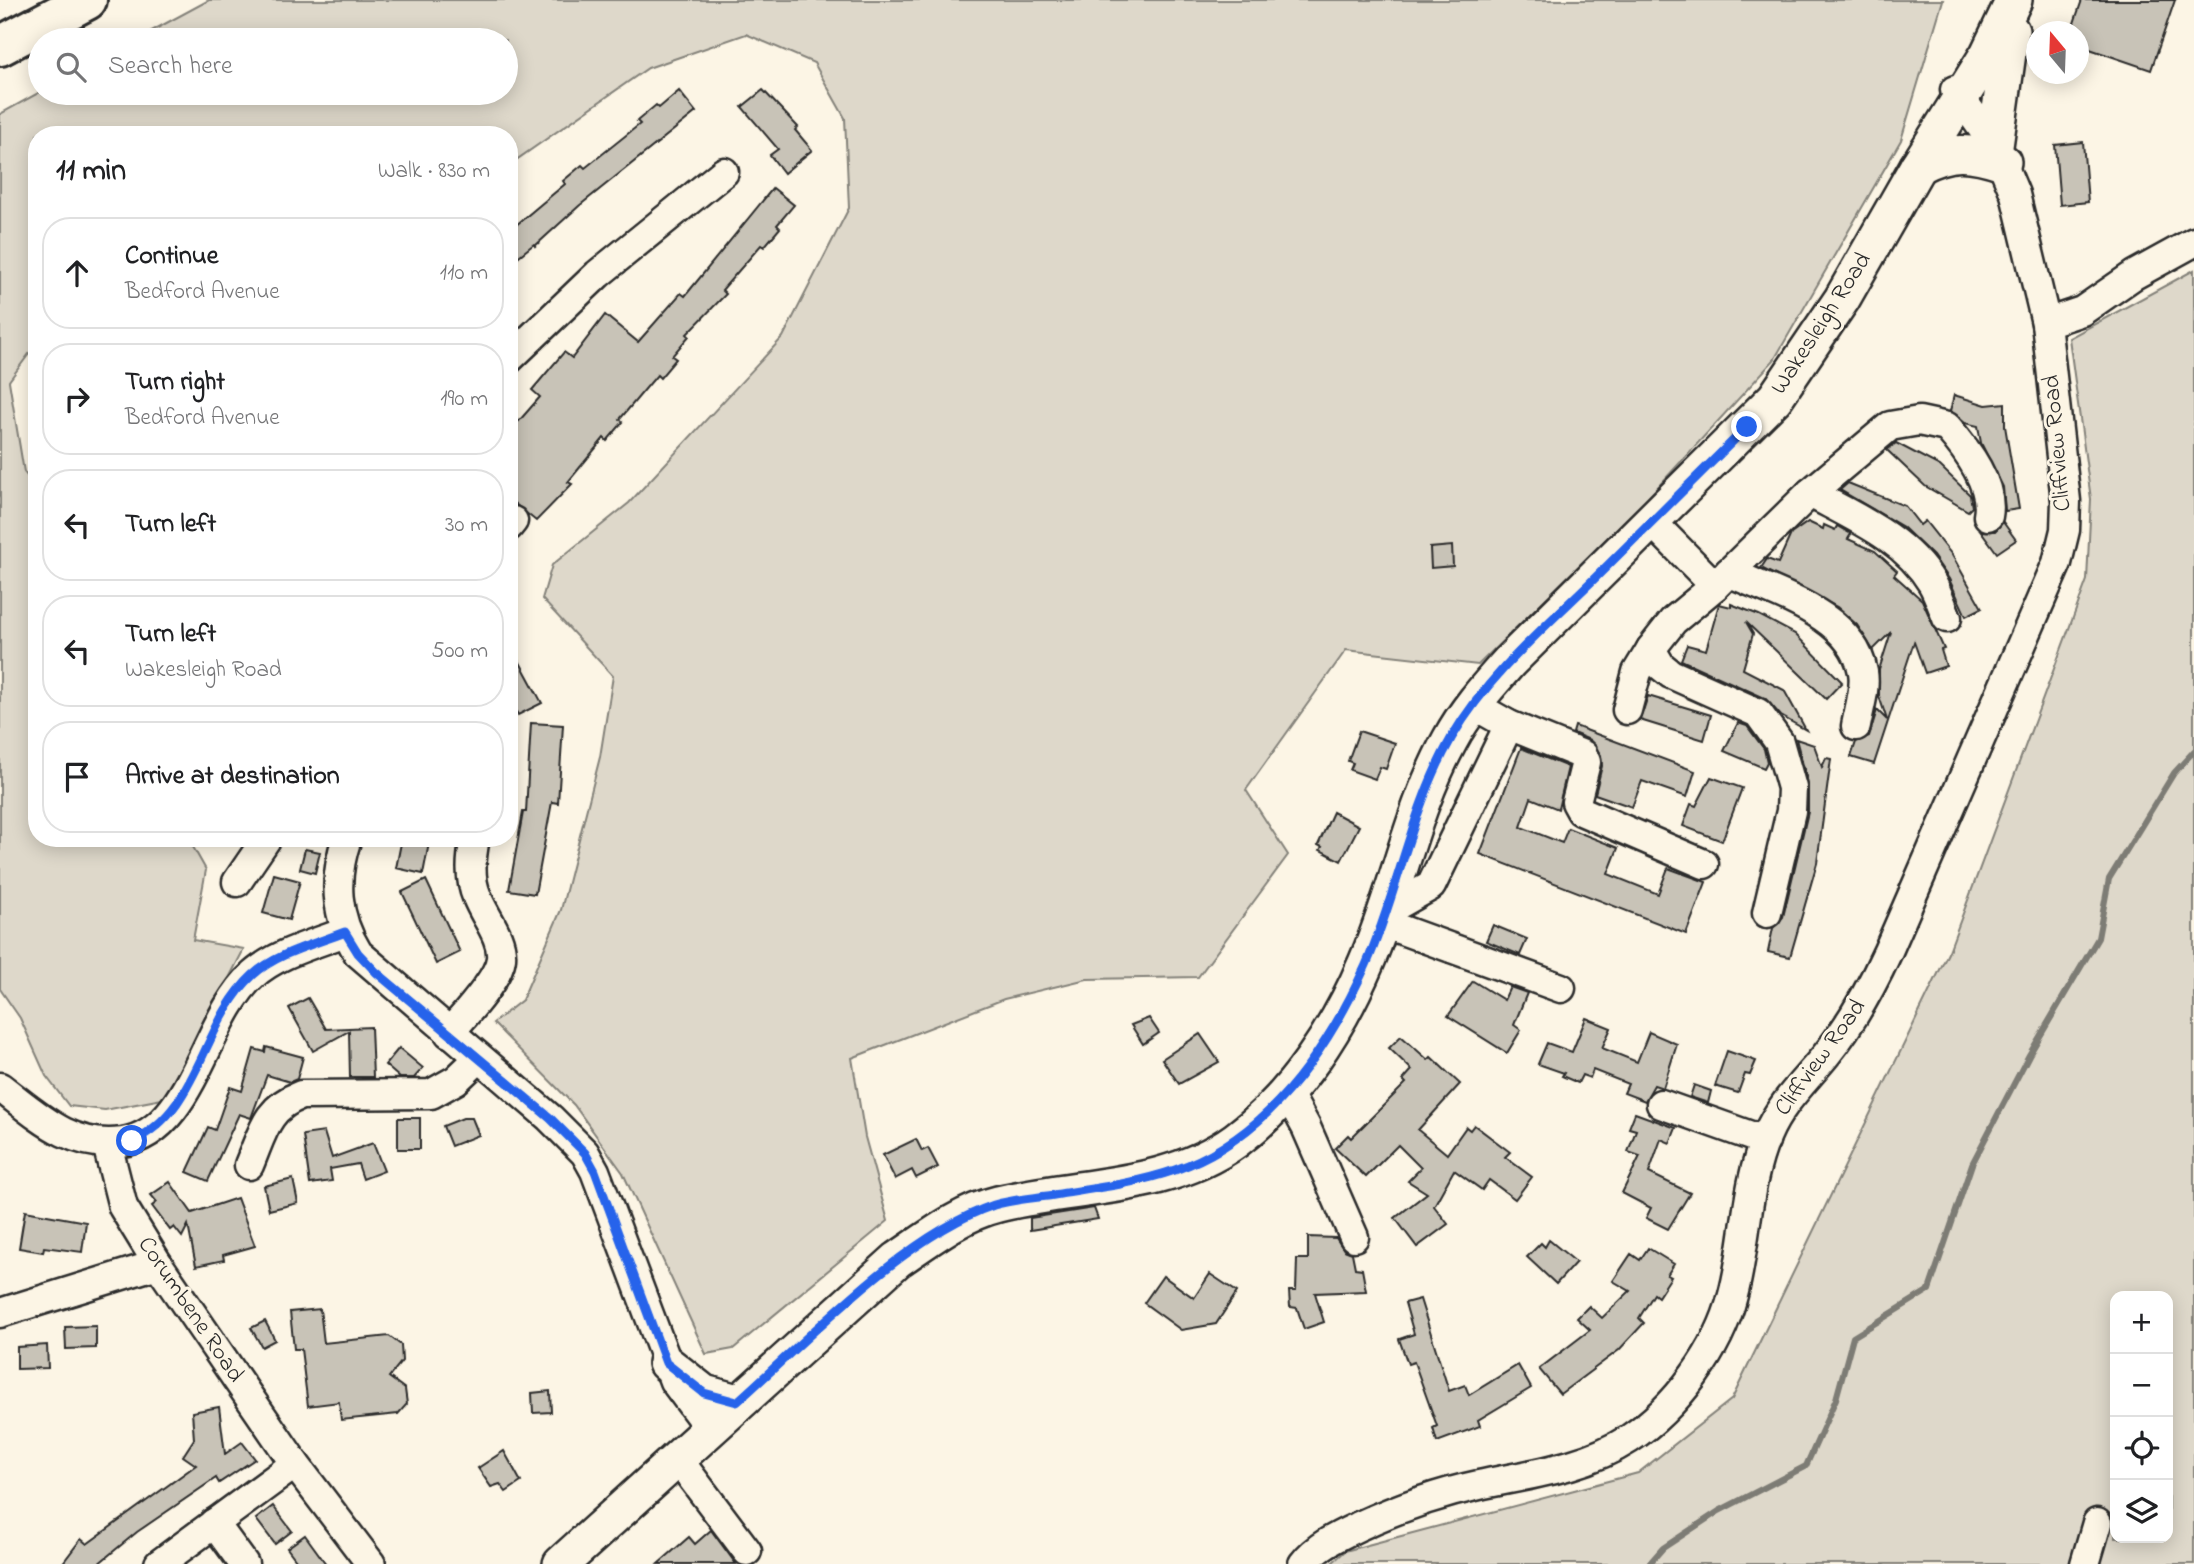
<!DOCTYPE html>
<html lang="en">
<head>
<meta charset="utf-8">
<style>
  :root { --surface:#fff; --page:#f2f2f2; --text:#202124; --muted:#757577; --line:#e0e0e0 }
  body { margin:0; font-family:"Indie Flower",sans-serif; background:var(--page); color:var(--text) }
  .controls { position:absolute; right:21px; bottom:21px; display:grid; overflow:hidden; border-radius:14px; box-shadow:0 4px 18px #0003 }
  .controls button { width:63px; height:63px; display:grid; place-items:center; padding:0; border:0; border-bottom:2px solid var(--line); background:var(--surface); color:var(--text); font:35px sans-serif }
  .compass { position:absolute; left:2026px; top:21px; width:63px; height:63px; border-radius:50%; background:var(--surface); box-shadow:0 4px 18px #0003; rotate:341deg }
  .stop { position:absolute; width:21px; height:21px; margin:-16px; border:5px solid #2563eb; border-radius:50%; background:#fff }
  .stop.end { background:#2563eb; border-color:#fff; box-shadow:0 2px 7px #0008 }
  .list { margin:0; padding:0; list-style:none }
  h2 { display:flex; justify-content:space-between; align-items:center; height:91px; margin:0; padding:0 28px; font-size:30px }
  h2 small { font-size:23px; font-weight:400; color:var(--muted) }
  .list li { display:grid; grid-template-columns:46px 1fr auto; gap:21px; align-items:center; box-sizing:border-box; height:112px; margin:0 14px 14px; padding:0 14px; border:2px solid var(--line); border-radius:28px }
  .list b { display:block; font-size:26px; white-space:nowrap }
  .list p { margin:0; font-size:23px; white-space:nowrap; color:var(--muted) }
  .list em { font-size:23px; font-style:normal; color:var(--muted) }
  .icon { flex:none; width:38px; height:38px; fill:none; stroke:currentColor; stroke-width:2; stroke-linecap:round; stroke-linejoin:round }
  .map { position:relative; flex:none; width:2194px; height:1564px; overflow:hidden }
  .search { position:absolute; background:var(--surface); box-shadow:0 4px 18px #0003; left:28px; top:28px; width:490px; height:77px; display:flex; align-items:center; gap:18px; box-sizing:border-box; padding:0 24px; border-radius:38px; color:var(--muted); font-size:26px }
  .panel { position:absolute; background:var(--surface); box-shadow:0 4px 18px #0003; left:28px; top:126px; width:490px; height:721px; border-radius:28px }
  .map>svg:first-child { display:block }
</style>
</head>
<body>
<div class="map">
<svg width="2194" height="1564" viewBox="0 0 2194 1564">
  <rect width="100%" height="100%" fill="#fcf5e5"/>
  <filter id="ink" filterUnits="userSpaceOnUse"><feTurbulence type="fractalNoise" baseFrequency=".0143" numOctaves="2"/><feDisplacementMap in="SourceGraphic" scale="14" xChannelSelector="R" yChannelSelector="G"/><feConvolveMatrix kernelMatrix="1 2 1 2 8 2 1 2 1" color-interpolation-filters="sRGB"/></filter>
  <g filter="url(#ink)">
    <g fill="#ded8ca" stroke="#84827a" stroke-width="2" fill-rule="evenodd">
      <path d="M209 0H1943L1901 140 1774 360 1644 502 1478 665 1346 650 1246 790 1288 855 1198 977 1087 979 1004 999 852 1058 865 1137 888 1221 733 1349 706 1354 623 1173 574 1105 493 1023 522 1000 561 910 600 757 613 676 542 599 552 565 629 503 783 337 849 208 845 118 814 63 746 34 648 68 509 165V135H37V343L9 381 24 472 37 488V838H188L206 870 193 940 244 949 167 1098 105 1110 69 1106 46 1076 20 1018 0 989V114L40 92 506 93V40H135Z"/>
      <path d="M2194 270V1564H1331L1345 1551 1638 1473 1732 1399 1949 951 2087 580 2091 499 2069 338ZM2115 1296H2168V1538H2115Z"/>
    </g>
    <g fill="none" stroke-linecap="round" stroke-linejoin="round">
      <path stroke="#7d7b74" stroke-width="6" d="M1649 1564 1663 1548 1719 1511 1806 1466 1836 1399 1853 1337 1929 1290 1972 1164 2029 1055 2098 938 2109 879 2174 773 2194 751"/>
    </g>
    <g fill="#c8c3b7" stroke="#2b2b2b" stroke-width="2">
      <path d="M2082 0H2175L2151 70 2078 45V32H2071Z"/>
      <path d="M763 90 798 127 795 130 812 150 784 173 770 155 778 149 742 107Z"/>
      <path d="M679 91 696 112 579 206 535 246 534 244 509 264V231L565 184 563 181 582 165 585 168 640 124 637 121 656 105 659 108Z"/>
      <path d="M2083 142 2088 202 2060 205 2055 145Z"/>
      <path d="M773 188 794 205 777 225 780 228 764 247 761 245 722 290 726 294 687 334 689 336 672 356 676 359 660 378 657 375 620 419 623 422 607 441 604 438 568 482 572 484 536 521 509 499V412L519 421 540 397 532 390 564 352 572 358 605 315 638 342 681 293 685 296Z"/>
      <path d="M1954 395 1986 405 2005 403V426L2019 509 2005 511 2003 487 1981 443 1978 426 1965 423 1950 411Z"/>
      <path d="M1896 443 1940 466 1970 495 1972 507 1968 511 1925 486 1887 450Z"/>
      <path d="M1848 483 1905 506 1920 525 1925 521 1952 555 1982 608 1966 616 1949 579 1933 556 1903 527 1840 490Z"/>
      <path d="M1808 522 1823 529 1824 525 1835 530 1837 526 1851 534 1848 539 1875 551 1897 571 1894 575 1922 600 1944 649 1941 650 1946 666 1925 673 1914 642 1874 764 1851 757 1856 742 1869 736 1877 710 1887 720 1879 696V670L1891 632 1873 650 1857 625 1837 607 1761 568 1767 559 1778 563 1791 534Z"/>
      <path d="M2003 522 2016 540 1997 553 1981 531H1995Z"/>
      <path d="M1452 546 1453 566 1431 568 1430 548Z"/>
      <path d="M1719 604 1731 607V604L1759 615 1795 634 1842 682 1826 699 1746 622 1753 634 1743 669 1784 690 1806 730 1781 716 1765 698 1681 660 1687 645 1706 650Z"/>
      <path d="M509 642 542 703 518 715 509 699Z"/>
      <path d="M1648 696 1711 715 1704 740 1640 720Z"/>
      <path d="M531 723 563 725 558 803 552 802 535 894 509 890 523 812H526Z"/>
      <path d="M1738 723 1747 726 1764 749 1767 762 1764 768 1724 751Z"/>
      <path d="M1575 726 1695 771 1687 797 1642 781 1632 807 1595 794 1602 766 1601 755 1590 740 1573 733Z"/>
      <path d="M1359 731 1395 743 1386 769 1380 767 1375 779 1350 770 1353 763 1348 761Z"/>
      <path d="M1796 739 1814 745 1822 767 1826 758 1831 759 1817 863 1790 957 1768 952 1773 928 1783 917 1808 812V784Z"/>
      <path d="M1521 748 1568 767 1558 809 1531 798 1521 827 1562 843 1568 828 1618 848 1608 874 1658 894 1668 868 1706 882 1686 934 1480 854Z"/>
      <path d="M1711 777 1742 788 1722 841 1683 826 1691 804 1696 806Z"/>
      <path d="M1333 812 1359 826 1341 861 1320 850 1322 847 1318 845Z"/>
      <path d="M402 838H430L423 874 396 868Z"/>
      <path d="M305 849 320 852 315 873 300 869Z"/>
      <path d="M274 874 300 881 289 920 263 913Z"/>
      <path d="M426 880 460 952 436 964 402 892Z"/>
      <path d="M1493 925 1527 939 1520 955 1486 941Z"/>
      <path d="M1473 981 1504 1000 1510 987 1527 993 1514 1025 1521 1030 1507 1053 1448 1016Z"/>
      <path d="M308 998 326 1029 371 1027 373 1077H350L349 1031 313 1051 289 1008Z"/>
      <path d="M1149 1018 1159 1033 1143 1044 1131 1025Z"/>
      <path d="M1586 1018 1611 1028 1602 1048 1637 1062 1649 1032 1677 1044 1663 1088 1654 1085 1645 1101 1624 1093 1628 1084 1593 1070 1590 1078 1582 1075 1578 1083 1562 1076 1564 1073 1538 1064 1547 1043 1572 1052Z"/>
      <path d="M1200 1034 1219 1062 1179 1084 1162 1059Z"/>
      <path d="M1401 1036 1428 1060 1431 1057 1460 1084 1418 1130 1447 1154 1466 1127 1470 1130 1474 1125 1510 1152 1505 1157 1532 1177 1515 1199 1489 1180 1482 1190 1454 1170 1434 1206 1448 1224 1417 1247 1395 1218 1427 1193 1408 1181 1421 1168 1398 1145 1366 1177 1335 1148 1348 1135 1351 1138 1406 1083 1403 1080 1412 1070 1389 1048Z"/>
      <path d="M266 1047 303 1057 297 1079 290 1082 267 1075 251 1118 239 1114 208 1181 187 1172 208 1127 215 1130 230 1087 242 1091 254 1049 265 1052Z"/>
      <path d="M399 1048 423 1068 414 1078H400L385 1065Z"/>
      <path d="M1727 1051 1756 1061 1750 1075 1745 1074 1738 1093 1715 1086Z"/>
      <path d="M1694 1085 1711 1091 1708 1103 1690 1097Z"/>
      <path d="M1635 1113 1676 1128 1670 1143 1661 1139 1649 1173 1690 1193 1668 1229 1646 1218 1651 1208 1622 1193 1640 1156 1628 1152 1636 1130 1629 1128Z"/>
      <rect x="398" y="1118" width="22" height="31"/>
      <path d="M463 1118H472L479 1135 451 1146 443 1126Z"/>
      <path d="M324 1132 332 1158 373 1143 384 1171 363 1179 358 1164 330 1169 332 1181 310 1184 303 1135Z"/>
      <path d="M916 1139 922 1151 928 1148 938 1167 916 1178 912 1170 895 1179 883 1155Z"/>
      <path d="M293 1179 298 1203 269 1210 264 1186Z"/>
      <path d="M170 1182 192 1213 237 1198 255 1246 223 1255 224 1260 196 1266 188 1225 182 1237 174 1227 170 1230 152 1206 157 1202 151 1195Z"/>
      <path d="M1094 1208 1098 1219 1030 1230V1218Z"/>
      <path d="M25 1211 86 1222 82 1252 44 1247 43 1252 19 1248Z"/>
      <path d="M1308 1237 1336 1238 1344 1250 1352 1253 1355 1268 1362 1269 1366 1291 1315 1293 1324 1322 1304 1329 1297 1308 1290 1307 1289 1291H1296L1297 1259H1308Z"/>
      <path d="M1549 1240 1576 1262 1556 1284 1527 1257 1541 1243 1545 1247Z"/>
      <path d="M1648 1248 1674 1264 1667 1275 1671 1277 1658 1297 1654 1294 1639 1318 1644 1323 1619 1350 1560 1394 1539 1369 1590 1330 1577 1318 1589 1306 1602 1318 1630 1291 1613 1281 1631 1254 1640 1260Z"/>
      <path d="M1210 1274 1237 1292 1216 1324 1181 1330 1144 1303 1163 1276 1194 1298Z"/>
      <path d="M1420 1299 1449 1391 1465 1385 1469 1395 1518 1365 1531 1388 1478 1420 1480 1426 1437 1442 1433 1428 1437 1426 1414 1362 1408 1364 1399 1339 1414 1334 1405 1303Z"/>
      <path d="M320 1309 324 1343 389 1336 401 1345 402 1361 389 1377 405 1389 407 1404 398 1414 341 1420 339 1402 308 1406 301 1349H294L290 1312Z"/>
      <path d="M265 1321 275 1340 262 1347 251 1328Z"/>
      <path d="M96 1326V1348L66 1349 65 1327Z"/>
      <path d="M47 1345 48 1368 17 1369V1347Z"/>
      <path d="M550 1391 551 1412 533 1413 532 1393Z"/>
      <path d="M219 1407 225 1454 242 1442 255 1459 219 1483 216 1478 137 1532 98 1564H62L81 1539 87 1544 196 1465 183 1456 194 1439 192 1412Z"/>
      <path d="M504 1451 521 1482 506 1492 500 1484 491 1487 478 1468Z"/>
      <path d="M273 1506 292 1531 275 1544 256 1519Z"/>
      <path d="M711 1530 736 1564H658L689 1537 695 1544Z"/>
      <path d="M305 1535 326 1564H299L287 1548Z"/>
    </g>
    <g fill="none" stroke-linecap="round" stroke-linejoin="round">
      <g stroke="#2b2b2b" stroke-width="33">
        <g id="minor">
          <path d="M2046 323 2082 311 2134 275 2194 242"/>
          <path d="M509 359 598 274 724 172"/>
          <path d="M1810 493C1854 517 1905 538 1932 583 1938 593 1942 606 1947 618"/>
          <path d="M1651 521 1715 586"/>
          <path d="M509 526 513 521"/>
          <path d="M1729 572C1775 594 1852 614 1863 672 1866 689 1859 709 1856 726"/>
          <path d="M1651 649 1661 666 1671 674 1758 713 1779 742 1792 788 1791 811 1767 913"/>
          <path d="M1472 704 1509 725 1583 755 1586 762 1576 802 1581 811 1704 864"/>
          <path d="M1627 710 1637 672 1651 649 1673 621 1715 586 1810 493 1890 426 1919 421 1947 427C1967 450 1994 485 1988 516"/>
          <path d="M347 838C333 879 335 916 358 953L550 1118 585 1153 595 1171 674 1381 709 1428"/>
          <path d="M237 882 267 838"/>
          <path d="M1383 913 1431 886 1509 725"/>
          <path d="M1380 922 1561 988"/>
          <path d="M449 1033C463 1017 499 979 501 958 503 937 484 916 477 897 469 878 471 858 475 838"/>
          <path d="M0 1087C38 1116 71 1149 122 1142 193 1132 204 1019 253 975 277 953 315 944 345 932"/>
          <path d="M1287 1092 1306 1127 1354 1237"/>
          <path d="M1661 1104 1765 1141"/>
          <path d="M107 1144 123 1207 158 1264 295 1464 371 1564"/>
          <path d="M249 1165C263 1132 266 1108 301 1095L431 1094 456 1080 479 1058"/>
          <path d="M0 1313 158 1264"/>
          <path d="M677 1458 747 1551"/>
          <path d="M214 1523 244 1564"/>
          <path d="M159 1564 295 1464"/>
          <path d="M1303 1564C1316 1546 1340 1535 1359 1526 1398 1508 1437 1494 1479 1485 1530 1474 1584 1468 1629 1439 1676 1408 1719 1350 1733 1295 1747 1243 1745 1186 1767 1135 1780 1104 1805 1081 1826 1055 1852 1023 1871 988 1888 951L2057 563 2065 530 2066 501 2046 323 2015 194 1995 146 1955 90"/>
          <path d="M2085 1564 2097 1523"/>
        </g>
      </g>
      <g stroke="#2b2b2b" stroke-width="40">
        <g id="major">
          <path d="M1995 146 2011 31"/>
          <path d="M1918 166C1949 149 1971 151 2003 162"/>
          <path d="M666 1363 704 1393 737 1402"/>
          <path d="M561 1564 897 1260C928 1239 961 1213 998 1204 1078 1184 1166 1191 1236 1140 1294 1097 1338 1029 1366 963 1398 890 1411 811 1450 740 1466 710 1488 686 1510 661L1775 398 1842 299 1918 166 1988 54 2014 0"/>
        </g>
      </g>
      <g stroke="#2b2b2b" stroke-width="44">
        <path id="highway" d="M0 46 87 0"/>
      </g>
      <use href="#minor" stroke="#fcf5e5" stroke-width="28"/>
      <use href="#major" stroke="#fcf5e5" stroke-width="35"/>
      <use href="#highway" stroke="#fcf5e5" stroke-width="38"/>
    </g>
  </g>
  <g fill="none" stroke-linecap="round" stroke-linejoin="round" filter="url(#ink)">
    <path stroke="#2563eb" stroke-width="9" d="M132 1141C200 1111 201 1023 253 975 277 953 315 944 345 932L358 953 376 972 550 1118 585 1153 595 1171 666 1363 704 1393 737 1402C808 1339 905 1235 994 1205 1014 1199 1038 1198 1060 1194 1144 1181 1203 1174 1268 1112 1310 1071 1342 1018 1366 965 1399 890 1411 808 1452 737 1488 675 1544 628 1595 578 1646 528 1696 477 1747 427"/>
  </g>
  <g text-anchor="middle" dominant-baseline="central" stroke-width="6" stroke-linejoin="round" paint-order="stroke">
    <g font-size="24" fill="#2b2b2b" stroke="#fcf5e5">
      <text transform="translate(1822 324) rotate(-57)">Wakesleigh Road</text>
      <text transform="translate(2058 443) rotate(-95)">Cliffview Road</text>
      <text transform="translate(1821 1058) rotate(-54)">Cliffview Road</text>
      <text transform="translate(190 1310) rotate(56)">Corumbene Road</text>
    </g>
  </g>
</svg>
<div class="controls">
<button>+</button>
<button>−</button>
<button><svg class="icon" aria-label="locate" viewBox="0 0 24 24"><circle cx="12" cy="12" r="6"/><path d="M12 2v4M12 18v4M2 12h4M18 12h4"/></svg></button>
<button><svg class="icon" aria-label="layers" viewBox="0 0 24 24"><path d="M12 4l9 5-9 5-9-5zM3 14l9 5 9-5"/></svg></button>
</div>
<svg class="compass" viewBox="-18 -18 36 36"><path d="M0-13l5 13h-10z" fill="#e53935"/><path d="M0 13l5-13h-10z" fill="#757577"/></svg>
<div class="stop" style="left:132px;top:1141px"></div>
<div class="stop end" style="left:1747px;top:427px"></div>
<div class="search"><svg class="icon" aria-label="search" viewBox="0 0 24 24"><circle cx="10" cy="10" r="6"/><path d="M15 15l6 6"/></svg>Search here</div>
<section class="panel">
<h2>11 min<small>Walk · 830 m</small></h2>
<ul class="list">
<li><svg class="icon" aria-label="ahead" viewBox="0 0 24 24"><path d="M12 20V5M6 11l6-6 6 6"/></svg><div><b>Continue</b><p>Bedford Avenue</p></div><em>110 m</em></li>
<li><svg class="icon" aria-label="right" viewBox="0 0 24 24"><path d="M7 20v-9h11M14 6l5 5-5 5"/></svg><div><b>Turn right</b><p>Bedford Avenue</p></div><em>190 m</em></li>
<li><svg class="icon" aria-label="left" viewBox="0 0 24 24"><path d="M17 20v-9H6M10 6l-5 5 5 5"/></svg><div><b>Turn left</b></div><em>30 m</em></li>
<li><svg class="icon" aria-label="left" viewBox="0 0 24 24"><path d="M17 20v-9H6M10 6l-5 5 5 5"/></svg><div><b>Turn left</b><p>Wakesleigh Road</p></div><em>500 m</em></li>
<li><svg class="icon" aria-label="arrive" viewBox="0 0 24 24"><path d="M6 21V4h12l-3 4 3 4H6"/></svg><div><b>Arrive at destination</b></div></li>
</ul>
</section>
</div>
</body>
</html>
